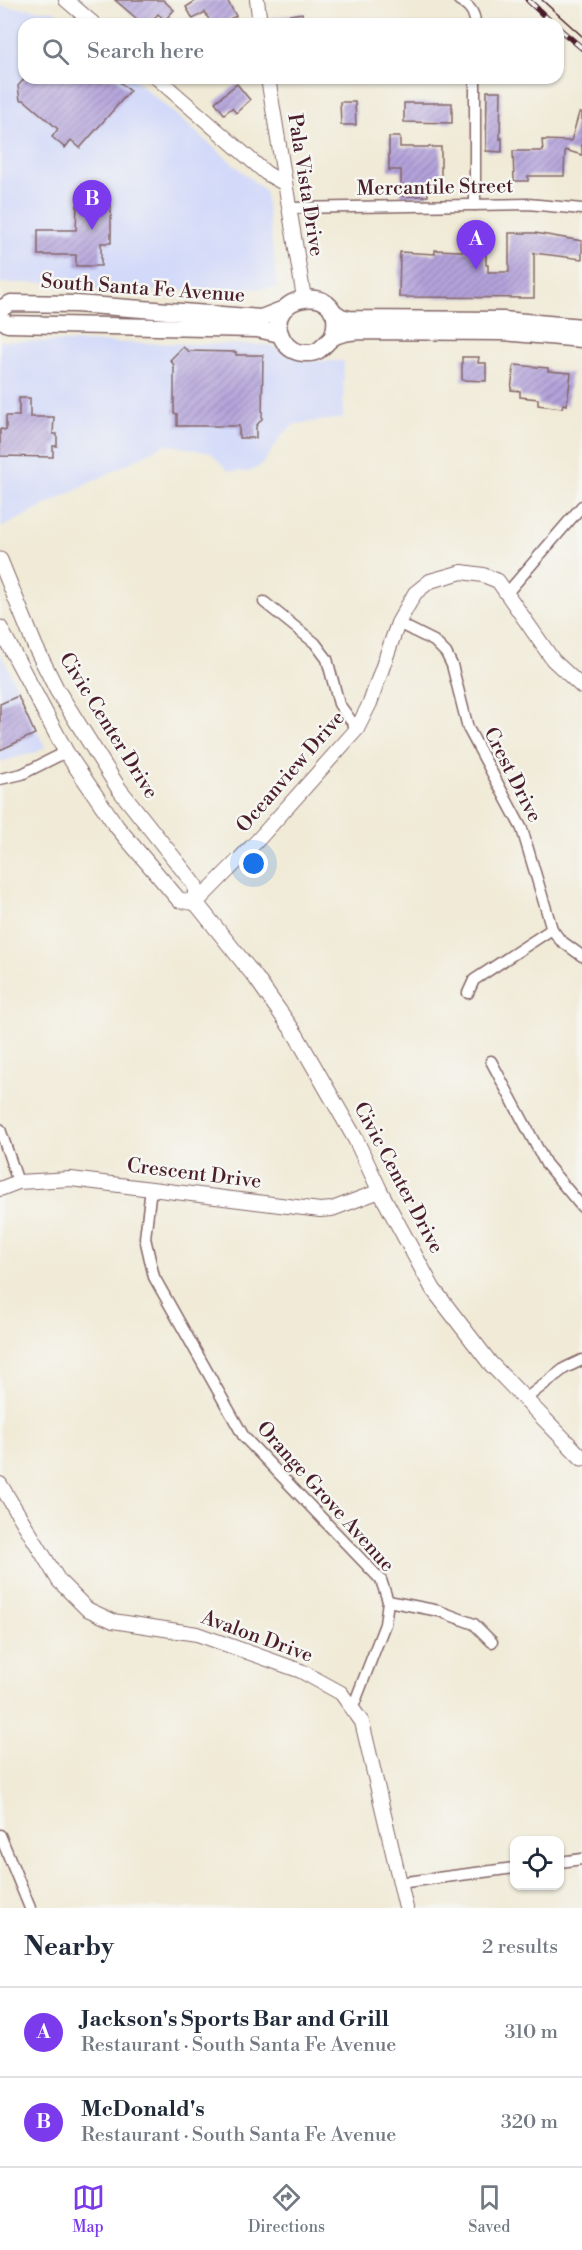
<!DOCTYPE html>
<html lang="en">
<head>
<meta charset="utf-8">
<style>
  :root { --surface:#fff; --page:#f2f2f3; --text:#1f2937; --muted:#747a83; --line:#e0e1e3; --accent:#7c3aed }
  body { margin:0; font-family:"Libre Bodoni",serif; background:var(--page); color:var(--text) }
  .controls { position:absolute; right:18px; bottom:18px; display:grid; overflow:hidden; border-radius:12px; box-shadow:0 2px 4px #0004 }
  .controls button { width:54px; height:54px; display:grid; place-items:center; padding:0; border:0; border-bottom:2px solid var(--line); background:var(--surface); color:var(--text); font:30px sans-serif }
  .you { position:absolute; left:254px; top:864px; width:21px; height:21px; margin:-15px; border:4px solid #fff; border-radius:50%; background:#1a73e8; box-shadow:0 0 0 9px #1a73e833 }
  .badge { display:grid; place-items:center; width:39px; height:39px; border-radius:50%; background:var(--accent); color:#fff; font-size:20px; font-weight:700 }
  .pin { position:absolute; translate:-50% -50px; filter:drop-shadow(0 2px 3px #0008) }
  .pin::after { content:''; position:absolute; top:32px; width:21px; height:18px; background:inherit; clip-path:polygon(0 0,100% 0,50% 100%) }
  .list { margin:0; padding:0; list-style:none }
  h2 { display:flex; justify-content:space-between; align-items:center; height:78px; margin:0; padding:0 24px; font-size:26px }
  h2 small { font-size:20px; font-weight:400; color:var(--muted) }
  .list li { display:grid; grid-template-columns:39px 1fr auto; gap:18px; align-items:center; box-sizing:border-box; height:90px; padding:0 24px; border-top:2px solid var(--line) }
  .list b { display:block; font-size:22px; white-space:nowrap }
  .list p { margin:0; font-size:20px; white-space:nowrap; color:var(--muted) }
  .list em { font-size:20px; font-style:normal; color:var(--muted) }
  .icon { flex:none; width:33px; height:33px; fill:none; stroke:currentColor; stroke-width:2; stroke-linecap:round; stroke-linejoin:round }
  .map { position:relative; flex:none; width:582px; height:1908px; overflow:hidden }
  .search { position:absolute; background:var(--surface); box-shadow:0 2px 4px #0004; left:18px; right:18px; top:18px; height:66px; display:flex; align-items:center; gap:15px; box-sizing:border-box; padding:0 21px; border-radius:18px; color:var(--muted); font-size:22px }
  .sheet { height:258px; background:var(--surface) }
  nav { display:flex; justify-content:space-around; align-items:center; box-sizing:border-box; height:84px; border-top:2px solid var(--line); background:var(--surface); font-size:16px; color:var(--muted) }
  nav a { display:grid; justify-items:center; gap:3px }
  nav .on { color:var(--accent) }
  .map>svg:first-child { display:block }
</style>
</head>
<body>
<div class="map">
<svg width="582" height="1908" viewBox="0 0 582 1908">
  <defs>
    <pattern id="building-hatch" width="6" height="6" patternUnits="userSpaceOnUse" patternTransform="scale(1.5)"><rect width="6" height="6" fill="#b3a3db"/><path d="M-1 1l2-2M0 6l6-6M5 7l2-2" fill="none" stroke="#9484b2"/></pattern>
  </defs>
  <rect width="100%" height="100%" fill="#f6f6f2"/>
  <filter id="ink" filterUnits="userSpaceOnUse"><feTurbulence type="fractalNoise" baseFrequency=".0167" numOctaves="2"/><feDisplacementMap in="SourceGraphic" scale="12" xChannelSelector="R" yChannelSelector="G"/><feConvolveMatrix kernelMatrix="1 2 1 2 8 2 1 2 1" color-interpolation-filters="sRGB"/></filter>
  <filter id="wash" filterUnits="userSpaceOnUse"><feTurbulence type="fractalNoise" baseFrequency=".008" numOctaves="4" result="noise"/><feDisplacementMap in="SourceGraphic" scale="24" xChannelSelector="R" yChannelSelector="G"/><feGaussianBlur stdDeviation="1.35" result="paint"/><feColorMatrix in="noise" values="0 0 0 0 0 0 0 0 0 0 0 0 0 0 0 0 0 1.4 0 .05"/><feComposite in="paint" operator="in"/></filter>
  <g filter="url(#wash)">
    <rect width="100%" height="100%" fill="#f0ead6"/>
    <g fill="#d2d9f9">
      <path d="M0 6 55 11 70 24H24V78H133L265 191 278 288 108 292 55 283H0Z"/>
      <path d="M0 341 271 345 295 358 309 361H344L343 418 295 424 282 435 263 464 250 472 228 471 211 453 166 444 1 528Z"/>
      <path d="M0 652 45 747 37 752 0 762Z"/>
    </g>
    <g id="blocks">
      <g fill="url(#building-hatch)">
        <path d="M115 0H163L174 10 165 20 158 14 149 24H143Z"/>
        <path d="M197 0H227L236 16 220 24H211L205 12 193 19 186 7Z"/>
        <path d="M302 13 304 24H271V18Z"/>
        <path d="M25 78H115L130 91 80 148 71 140 65 148 52 137 58 129 24 100H20L18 86Z"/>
        <path d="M237 84 250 100 236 113 232 108 224 114 215 102Z"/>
        <path d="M487 91H501L500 139 502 138V152L486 151Z"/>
        <path d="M340 102H355L356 125H341Z"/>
        <path d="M404 103H452V123L404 122Z"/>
        <path d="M579 113H582V155L565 150 564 176H528V181H514L513 151H543L542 140 571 141Z"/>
        <path d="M389 137H400V147H441V188H428V196H401V170H389Z"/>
        <path d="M82 197 93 205H111V243H101V266H76V255H38V230H76L77 205Z"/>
        <path d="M509 233H535L582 241V259L534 253V298L399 297 400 252 435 254V250L486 252V265H488V272H509Z"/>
        <path d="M183 347 188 351 236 352V355H263L262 419 256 426V438H239V426H177V414L174 413V365L170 360Z"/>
        <path d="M462 357H479L478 363H486V381L462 380Z"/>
        <path d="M514 365 548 368V371L571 373 567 405 563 404 562 408 538 405V399L520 397V391L511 390Z"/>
        <path d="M19 398H30V417H54L53 434H57V446H53V457L0 456V429L6 430V416H19Z"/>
        <path d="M18 696 35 734 0 750V704Z"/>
      </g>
    </g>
  </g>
  <g filter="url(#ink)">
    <use href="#blocks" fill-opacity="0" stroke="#846667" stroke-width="1.5"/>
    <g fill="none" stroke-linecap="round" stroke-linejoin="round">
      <g stroke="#846667" stroke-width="13">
        <g id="minor">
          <path d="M459 0C469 6 475 12 475 24"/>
          <path d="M475 205V78"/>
          <path d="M289 208 528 204 582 209"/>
          <path d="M507 593 582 506"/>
          <path d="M264 602 315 643 327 659 339 704 357 729"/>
          <path d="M398 623 434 641 446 653 452 665 468 728 522 829 552 929 560 940 582 956"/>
          <path d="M0 779 22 774 66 752"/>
          <path d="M468 993 474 980 552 929"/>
          <path d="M491 1061 546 1164 582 1207"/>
          <path d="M0 1129 18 1182"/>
          <path d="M151 1188 145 1238 154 1277 244 1437 381 1580 388 1601 385 1624 353 1707"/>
          <path d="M524 1400 565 1368 582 1360"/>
          <path d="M388 1601 439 1611 474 1624 492 1642"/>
          <path d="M0 1835 30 1908"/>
          <path d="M560 1862 582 1859"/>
          <path d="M399 1883 514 1868"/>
        </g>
      </g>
      <g stroke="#846667" stroke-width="16">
        <g id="tertiary">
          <path d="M66 0 94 24"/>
          <path d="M257 0 260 24"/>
          <path d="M157 78 266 173 285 184"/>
          <path d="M268 78 304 298"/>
          <path d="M196 903 257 841 357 729 370 703 398 623 415 593 430 581 462 572 483 575 498 581 553 660 582 687"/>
          <path d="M0 1189 18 1182 71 1179 320 1210 332 1209 380 1191"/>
          <path d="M0 1484 59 1581 87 1609 113 1621 197 1634 301 1671 341 1693 362 1722 406 1908"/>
        </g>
      </g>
      <g stroke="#846667" stroke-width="17">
        <g id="secondary">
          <path d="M0 560 35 646 57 690 119 789 195 885 196 903 256 978 296 1035 356 1140 380 1191 433 1289 490 1363 582 1458"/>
          <path d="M0 628 66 752 117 827 179 900 196 903"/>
        </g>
      </g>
      <g stroke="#846667" stroke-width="19">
        <g id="primary">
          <path d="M0 309 11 303 76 304 261 318 284 309"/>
          <path d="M332 311 341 317 349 319 503 320 582 327"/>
          <path d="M0 319 8 324 257 329 280 334"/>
          <path d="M332 338C354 278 256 293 283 340 288 349 296 353 306 353 320 354 323 345 332 338 340 332 351 332 359 331L503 332 582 339"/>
        </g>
      </g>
      <use href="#minor" stroke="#fff" stroke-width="10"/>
      <use href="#tertiary" stroke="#fff" stroke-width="14"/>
      <use href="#secondary" stroke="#fff" stroke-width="15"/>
      <use href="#primary" stroke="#fff" stroke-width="16"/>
      <path stroke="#4a1f2b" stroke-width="1.5" d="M542 0 582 36"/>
      <g stroke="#4a1f2b" stroke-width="6">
        <g id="rail">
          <path d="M528 0 553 24"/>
          <path d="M558 28 582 48"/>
        </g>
      </g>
      <use href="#rail" stroke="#f6f6f2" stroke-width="4" stroke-dasharray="11" stroke-linecap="butt"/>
    </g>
  </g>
  <g text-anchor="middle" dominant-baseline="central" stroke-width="5" stroke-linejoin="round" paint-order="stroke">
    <g font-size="20" fill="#4a1f2b" stroke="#f6f6f2">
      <text transform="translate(305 185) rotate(81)">Pala Vista Drive</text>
      <text transform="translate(435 188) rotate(-1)">Mercantile Street</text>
      <text transform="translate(143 289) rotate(4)">South Santa Fe Avenue</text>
      <text transform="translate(108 726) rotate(58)">Civic Center Drive</text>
      <text transform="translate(291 772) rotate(-49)">Oceanview Drive</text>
      <text transform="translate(512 775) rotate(63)">Crest Drive</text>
      <text transform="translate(194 1174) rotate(7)">Crescent Drive</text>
      <text transform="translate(398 1178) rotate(62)">Civic Center Drive</text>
      <text transform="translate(325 1497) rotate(48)">Orange Grove Avenue</text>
      <text transform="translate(257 1637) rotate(20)">Avalon Drive</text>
    </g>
  </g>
</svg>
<div class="controls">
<button><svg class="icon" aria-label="locate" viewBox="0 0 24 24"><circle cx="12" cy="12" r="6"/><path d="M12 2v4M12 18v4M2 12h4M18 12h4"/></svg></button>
</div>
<div class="you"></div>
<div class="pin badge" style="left:476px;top:270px">A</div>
<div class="pin badge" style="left:92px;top:230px">B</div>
<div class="search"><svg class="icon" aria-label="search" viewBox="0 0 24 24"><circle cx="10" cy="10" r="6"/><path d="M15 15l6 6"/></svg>Search here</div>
</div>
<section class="sheet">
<h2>Nearby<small>2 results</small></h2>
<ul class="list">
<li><span class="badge">A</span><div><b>Jackson's Sports Bar and Grill</b><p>Restaurant · South Santa Fe Avenue</p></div><em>310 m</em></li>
<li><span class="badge">B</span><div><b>McDonald's</b><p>Restaurant · South Santa Fe Avenue</p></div><em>320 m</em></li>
</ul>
</section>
<nav>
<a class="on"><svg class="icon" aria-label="map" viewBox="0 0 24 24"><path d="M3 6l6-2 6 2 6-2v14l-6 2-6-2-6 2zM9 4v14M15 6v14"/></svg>Map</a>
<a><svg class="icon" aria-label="directions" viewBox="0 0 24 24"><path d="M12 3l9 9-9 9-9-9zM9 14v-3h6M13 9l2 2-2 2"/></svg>Directions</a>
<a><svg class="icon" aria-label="saved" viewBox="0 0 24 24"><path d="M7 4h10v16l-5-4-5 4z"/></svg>Saved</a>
</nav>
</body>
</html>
